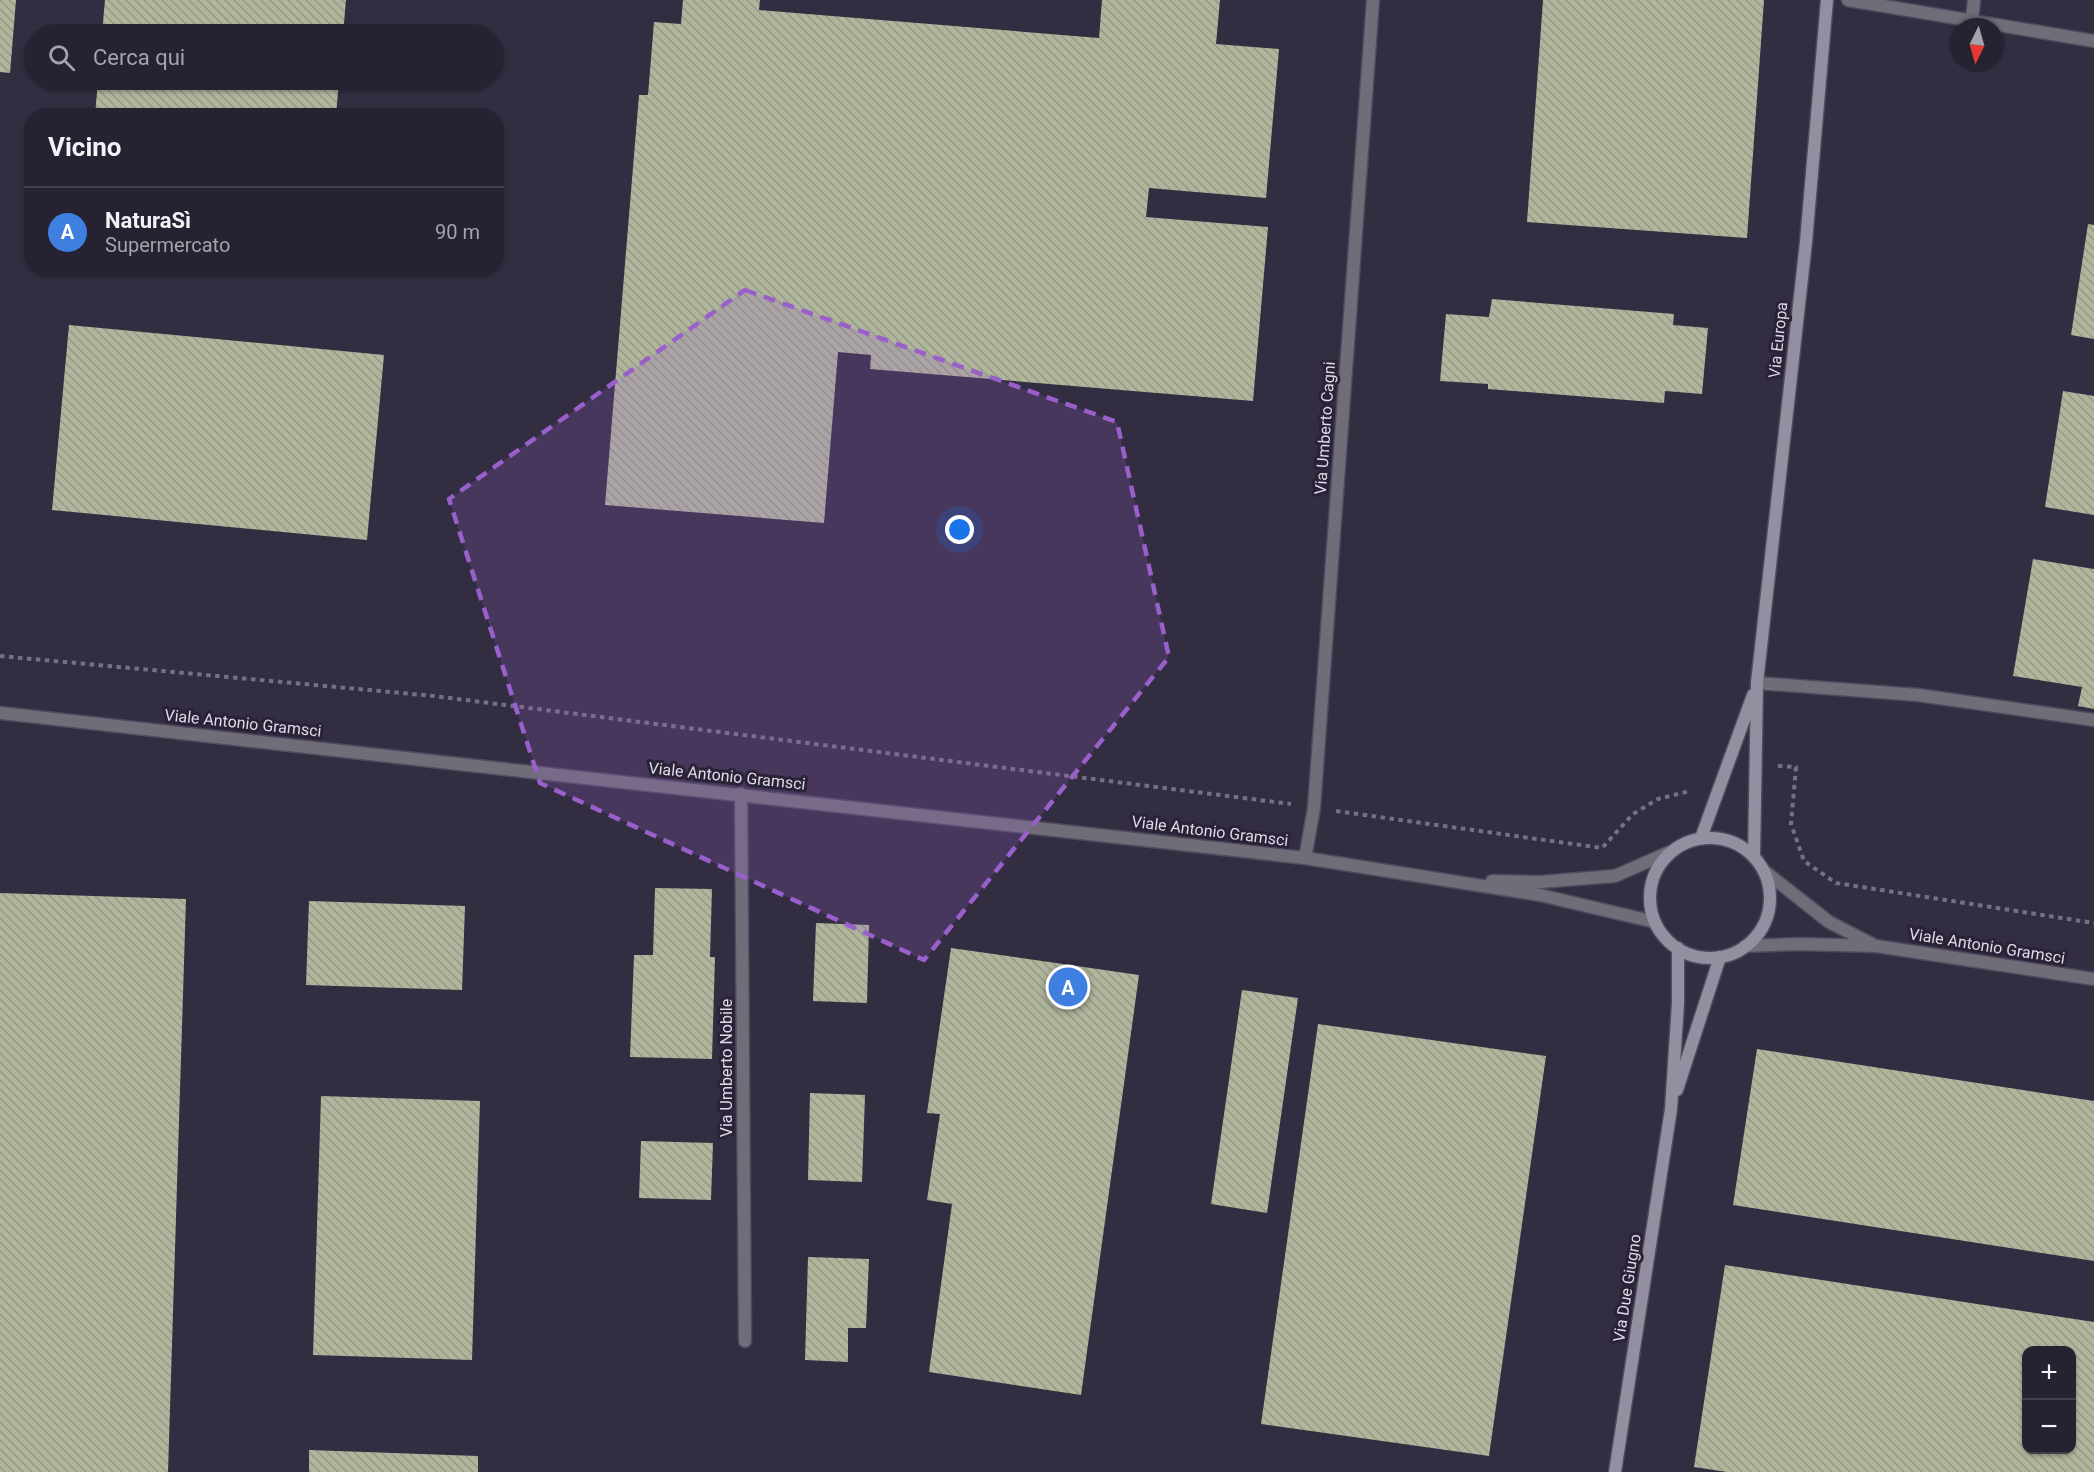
<!DOCTYPE html>
<html lang="it">
<head>
<meta charset="utf-8">
<style>
  :root { --surface:#262232; --page:#322f3e; --text:#f1f3f6; --muted:#a4a4ac; --line:#423f4d; --accent:#b45309 }
  body { margin:0; font-family:Roboto,sans-serif; background:var(--page); color:var(--text) }
  .controls { position:absolute; right:18px; bottom:18px; display:grid; overflow:hidden; border-radius:12px; box-shadow:0 2px 4px #0004 }
  .controls button { width:54px; height:54px; display:grid; place-items:center; padding:0; border:0; border-bottom:2px solid var(--line); background:var(--surface); color:var(--text); font:30px sans-serif }
  .compass { position:absolute; left:1950px; top:18px; width:54px; height:54px; border-radius:50%; background:var(--surface); box-shadow:0 2px 4px #0004; rotate:185deg }
  .you { position:absolute; left:960px; top:530px; width:21px; height:21px; margin:-15px; border:4px solid #fff; border-radius:50%; background:#1a73e8; box-shadow:0 0 0 9px #1a73e833 }
  .badge { display:grid; place-items:center; width:39px; height:39px; border-radius:50%; background:var(--accent); color:#fff; font-size:20px; font-weight:700 }
  .pin { position:absolute; translate:-50% -50%; border:3px solid #fff; box-shadow:0 2px 6px #0006 }
  .list { margin:0; padding:0; list-style:none }
  h2 { display:flex; justify-content:space-between; align-items:center; height:78px; margin:0; padding:0 24px; font-size:26px }
  h2 small { font-size:20px; font-weight:400; color:var(--muted) }
  .list li { display:grid; grid-template-columns:39px 1fr auto; gap:18px; align-items:center; box-sizing:border-box; height:90px; padding:0 24px; border-top:2px solid var(--line) }
  .list b { display:block; font-size:22px; white-space:nowrap }
  .list p { margin:0; font-size:20px; white-space:nowrap; color:var(--muted) }
  .list em { font-size:20px; font-style:normal; color:var(--muted) }
  .icon { flex:none; width:33px; height:33px; fill:none; stroke:currentColor; stroke-width:2; stroke-linecap:round; stroke-linejoin:round }
  .map { position:relative; flex:none; width:2094px; height:1472px; overflow:hidden }
  .search { position:absolute; background:var(--surface); box-shadow:0 2px 4px #0004; left:24px; top:24px; width:480px; height:66px; display:flex; align-items:center; gap:15px; box-sizing:border-box; padding:0 21px; border-radius:33px; color:var(--muted); font-size:22px }
  .panel { position:absolute; background:var(--surface); box-shadow:0 2px 4px #0004; left:24px; top:108px; width:480px; height:168px; border-radius:24px }
  .map>svg:first-child { display:block }
</style>
</head>
<body>
<div class="map">
<svg width="2094" height="1472" viewBox="0 0 2094 1472">
  <defs>
    <pattern id="building-back-hatch" width="6" height="6" patternUnits="userSpaceOnUse" patternTransform="scale(1.5)"><rect width="6" height="6" fill="#b0b69c"/><path d="M-1 5l2 2M0 0l6 6M5-1l2 2" fill="none" stroke="#959986"/></pattern>
  </defs>
  <rect width="100%" height="100%" fill="#332d42"/>
  <g fill="url(#building-back-hatch)" fill-rule="evenodd">
    <path d="M0 0H16L10 73 0 72Z"/>
    <path d="M105 0H346L343 34H102Z"/>
    <path d="M683 0H760L759 10 1099 38 1102 0H1220L1216 44 1279 49 1266 198 1149 188 1146 217 1268 227 1253 401 870 369 871 355 838 352 824 523 605 505 639 95H648L654 22 681 24Z"/>
    <path d="M1543 0H1764L1747 238 1527 222Z"/>
    <path d="M98 80H339L336 116H95Z"/>
    <path d="M2088 224 2094 225V339L2071 335Z"/>
    <path d="M1492 299 1674 314 1673 325 1708 328 1702 394 1665 391 1664 403 1488 389V384L1440 381 1446 314 1489 317Z"/>
    <path d="M69 325 384 355 367 540 52 510Z"/>
    <path d="M2063 391 2094 396V515L2045 507Z"/>
    <path d="M2033 559 2094 569V709L2078 706 2082 687 2013 676Z"/>
    <path d="M655 888 712 889 710 957H715L712 1059 630 1057 634 955H653Z"/>
    <path d="M0 893 186 899 168 1472H0Z"/>
    <path d="M309 901 465 906 462 990 306 985Z"/>
    <path d="M816 923 869 925 867 1003 813 1001Z"/>
    <path d="M951 948 1139 975 1081 1395 929 1372 952 1204 927 1200 940 1114 927 1113Z"/>
    <path d="M1242 990 1298 998 1267 1213 1211 1204Z"/>
    <path d="M1318 1024 1546 1056 1489 1456 1261 1424Z"/>
    <path d="M1757 1049 2094 1101V1261L1733 1205Z"/>
    <path d="M810 1093 865 1095 862 1182 808 1180Z"/>
    <path d="M321 1096 480 1101 472 1360 313 1355Z"/>
    <path d="M641 1141 713 1143 711 1200 639 1198Z"/>
    <path d="M808 1257 869 1259 866 1328H848V1362L805 1360Z"/>
    <path d="M1725 1265 2094 1322V1472H1727L1694 1467ZM2026 1350H2072V1450H2026Z"/>
    <path d="M309 1450 478 1456V1472H309Z"/>
  </g>
  <g fill="none" stroke-linecap="round" stroke-linejoin="round">
    <g stroke="#4e495d" stroke-width="15">
      <g id="service">
        <path d="M1972 20 1974 0"/>
        <path d="M1757 683 1918 695 2094 720"/>
      </g>
    </g>
    <g stroke="#4e495d" stroke-width="15">
      <g id="minor">
        <path d="M1848 0 2094 41"/>
        <path d="M741 794 745 1341"/>
        <path d="M1305 858 1314 808 1373 0"/>
      </g>
    </g>
    <g stroke="#4e495d" stroke-width="15">
      <g id="tertiary">
        <path d="M0 713 1305 858 1540 895 1655 922"/>
        <path d="M1763 870 1829 922 1872 944"/>
        <path d="M1492 881 1540 882 1615 876 1672 851"/>
        <path d="M1745 946 1800 944 1876 946 2094 979"/>
      </g>
    </g>
    <g stroke="#4e495d" stroke-width="15">
      <g id="secondary">
        <path d="M1701 838 1753 695"/>
        <circle cx="1710" cy="898" r="60"/>
        <path d="M1754 857 1757 683 1806 242 1827 0"/>
        <path d="M1677 1090 1720 957"/>
        <path d="M1615 1472 1671 1109 1678 1003V948"/>
      </g>
    </g>
    <g stroke="#767083" stroke-width="4" stroke-dasharray="4.5 4.5" stroke-linecap="butt">
      <path d="M0 656 434 696 1291 804"/>
      <path d="M1778 766 1796 767 1791 824 1804 861 1836 883 2094 923"/>
      <path d="M1336 811 1602 848 1633 814 1658 799 1690 791"/>
    </g>
    <use href="#service" stroke="#706d78" stroke-width="12"/>
    <use href="#minor" stroke="#706d78" stroke-width="12"/>
    <use href="#tertiary" stroke="#706d78" stroke-width="12"/>
    <use href="#secondary" stroke="#948fa0" stroke-width="12"/>
  </g>
  <path fill="#9960cb" fill-opacity="0.2" stroke="#9960cb" stroke-width="4.5" stroke-dasharray="12 8" stroke-linejoin="round" d="M745 290 1117 422 1169 657 924 960 540 783 449 499Z"/>
  <g text-anchor="middle" dominant-baseline="central" stroke-width="6" stroke-linejoin="round" paint-order="stroke">
    <g font-size="16" fill="#dedae8" stroke="#2a2337">
      <text transform="translate(1778 340) rotate(-84)">Via Europa</text>
      <text transform="translate(1325 428) rotate(-86)">Via Umberto Cagni</text>
      <text transform="translate(243 723) rotate(6)">Viale Antonio Gramsci</text>
      <text transform="translate(727 776) rotate(6)">Viale Antonio Gramsci</text>
      <text transform="translate(1210 831) rotate(7)">Viale Antonio Gramsci</text>
      <text transform="translate(1987 946) rotate(9)">Viale Antonio Gramsci</text>
      <text transform="translate(726 1068) rotate(-90)">Via Umberto Nobile</text>
      <text transform="translate(1627 1288) rotate(-81)">Via Due Giugno</text>
    </g>
  </g>
</svg>
<div class="controls">
<button>+</button>
<button>−</button>
</div>
<svg class="compass" viewBox="-18 -18 36 36"><path d="M0-13l5 13h-10z" fill="#e53935"/><path d="M0 13l5-13h-10z" fill="#a4a4ac"/></svg>
<div class="you"></div>
<div class="pin badge" style="left:1068px;top:987px;background:#3f7fe0">A</div>
<div class="search"><svg class="icon" aria-label="search" viewBox="0 0 24 24"><circle cx="10" cy="10" r="6"/><path d="M15 15l6 6"/></svg>Cerca qui</div>
<section class="panel">
<h2>Vicino<small></small></h2>
<ul class="list">
<li><span class="badge" style="background:#3f7fe0">A</span><div><b>NaturaSì</b><p>Supermercato</p></div><em>90 m</em></li>
</ul>
</section>
</div>
</body>
</html>
